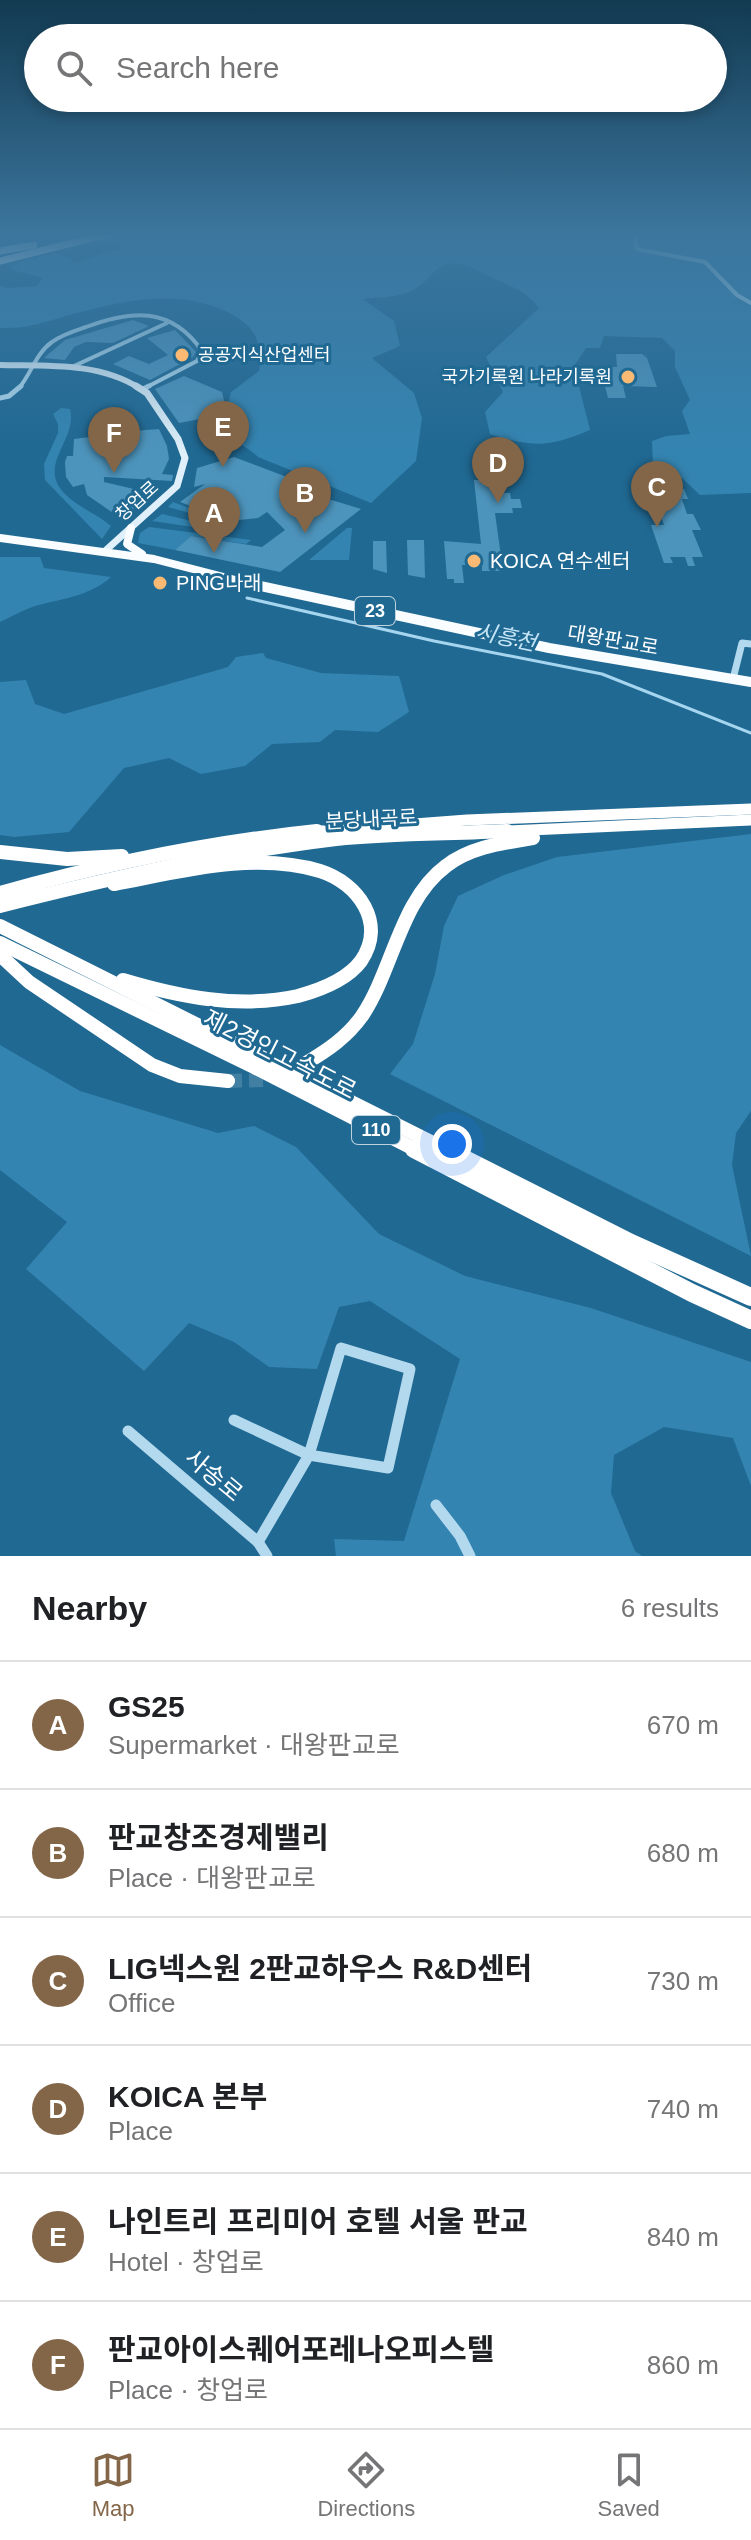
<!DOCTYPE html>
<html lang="en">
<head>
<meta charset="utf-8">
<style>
  :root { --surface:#fff; --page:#f2f2f2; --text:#202124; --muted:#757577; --line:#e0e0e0; --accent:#836648 }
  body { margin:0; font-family:Arial,"Noto Sans KR",sans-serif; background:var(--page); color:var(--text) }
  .you { position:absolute; left:452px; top:1144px; width:28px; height:28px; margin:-20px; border:6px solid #fff; border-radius:50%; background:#1a73e8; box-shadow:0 0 0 12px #1a73e833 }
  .badge { display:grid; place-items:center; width:52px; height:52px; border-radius:50%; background:var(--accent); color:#fff; font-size:26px; font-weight:700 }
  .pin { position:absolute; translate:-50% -66px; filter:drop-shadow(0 2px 4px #0008) }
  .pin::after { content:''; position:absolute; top:42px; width:28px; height:24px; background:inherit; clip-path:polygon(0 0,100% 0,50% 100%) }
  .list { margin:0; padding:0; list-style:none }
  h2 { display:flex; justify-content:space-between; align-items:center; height:104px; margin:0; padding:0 32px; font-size:34px }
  h2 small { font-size:26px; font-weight:400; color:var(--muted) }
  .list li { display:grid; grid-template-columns:52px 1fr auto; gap:24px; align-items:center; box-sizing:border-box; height:128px; padding:0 32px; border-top:2px solid var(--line) }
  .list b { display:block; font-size:30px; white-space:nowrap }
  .list p { margin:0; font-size:26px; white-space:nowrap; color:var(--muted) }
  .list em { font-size:26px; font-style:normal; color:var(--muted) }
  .icon { flex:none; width:44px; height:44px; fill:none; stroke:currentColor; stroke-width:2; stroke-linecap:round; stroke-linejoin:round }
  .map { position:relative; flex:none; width:751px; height:1556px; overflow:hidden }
  .search { position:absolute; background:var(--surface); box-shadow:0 4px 12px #0003; left:24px; right:24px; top:24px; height:88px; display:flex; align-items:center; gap:20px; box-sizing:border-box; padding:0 28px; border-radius:44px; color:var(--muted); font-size:30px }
  .sheet { height:872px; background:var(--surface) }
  nav { display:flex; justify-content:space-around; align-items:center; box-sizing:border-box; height:112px; border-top:2px solid var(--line); background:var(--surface); font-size:22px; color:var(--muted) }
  nav a { display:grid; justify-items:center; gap:4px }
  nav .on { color:var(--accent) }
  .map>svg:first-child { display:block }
</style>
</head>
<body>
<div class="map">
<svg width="751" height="1556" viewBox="0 0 751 1556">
  <rect width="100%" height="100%" fill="#206993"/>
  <g fill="#3484b1">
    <path d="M127 233H229L227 237 249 238V233H751V493L700 495 682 478 653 464 652 441 666 436 690 434 682 411 690 400 675 367V351L662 338 604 336 600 348H586L574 366 590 430C550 447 533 448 490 434L485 412 503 392 486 357 539 308C524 290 519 290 499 281 480 273 455 252 435 271 426 280 420 288 406 293 393 298 376 297 363 299L394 321 400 346 372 358 414 393 422 418 416 461 371 503 258 457C243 442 226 441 213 425L215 419 225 415 231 392 259 371C262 345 257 328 233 315 180 286 121 301 66 316 42 323 25 329 0 328V285L7 288 37 286 43 278 13 270 11 264 56 253 75 262 123 248 113 243 97 242Z"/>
    <path d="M61 408 70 409C78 440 37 464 64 493 77 507 96 513 111 526L102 539 45 480 44 464 58 433V424L53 414Z"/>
    <path d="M173 502 230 523 220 531 152 521 162 514 209 525 215 520 168 507Z"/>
    <path d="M149 527 251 540 246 544 191 536 175 550 138 543 140 533Z"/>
    <path d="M347 528H352L349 560H309Z"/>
    <path d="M0 557H40L44 568 111 577C90 596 61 599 35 606 23 610 11 617 0 622Z"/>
    <path d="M263 653 266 658 321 673 399 676 409 712 378 732 335 730 320 742 272 744 245 766 201 774 169 758 124 768 69 832 14 837 0 835V682L26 680 35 704 64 714 211 672 228 667 236 657Z"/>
    <path d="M751 834V1111L736 1133 732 1165 751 1256 390 1074 413 1044 435 974 444 926 458 896 504 875 557 857Z"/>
    <path d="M0 1045 80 1091 218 1133 254 1126 296 1147 379 1234 465 1276 591 1308 751 1362V1486L733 1438 664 1427 614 1455 611 1493 635 1551 642 1556H336L334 1539 404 1541 460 1359 370 1301 339 1307 317 1369 269 1367 234 1342 189 1323 144 1371 26 1269 67 1222 0 1170Z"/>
  </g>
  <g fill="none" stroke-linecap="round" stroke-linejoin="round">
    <path stroke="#a6d6ef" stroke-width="3" d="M247 598 434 641 602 674 751 733"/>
  </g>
  <g fill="#4d94bc">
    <path d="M133 320 149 326 113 343 86 342 74 347 65 360 44 358 65 340Z"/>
    <path d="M175 330 196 352 193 357 150 380 113 364 129 356 149 364 168 355 147 338Z"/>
    <path d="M616 354H642L647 358 657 387 623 386 626 398H608L600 367H617Z"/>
    <path d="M184 376 222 392 226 409 221 415 179 423 155 389Z"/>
    <path d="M159 429 167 446 169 459 162 474 173 475 172 481 104 477V482L155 494 123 516 116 515 87 495 84 484 73 487 66 477 65 462 67 456H73L74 439 97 436V439L121 436 120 432Z"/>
    <path d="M234 457 308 485 299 490 361 509 280 572 175 550 191 536 262 547 285 530 267 512 258 518 230 521 180 502 205 484 194 487 197 468Z"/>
    <path d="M474 480H490L492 493H510L511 499H520L522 508H512L513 513H495L503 571H482V565H462L464 583H454V579H447L444 541 481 544Z"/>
    <path d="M651 489H684L688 499H682L687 514H693L701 530H692L703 557H692L695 566H688L685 557H670L673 563H664L651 525H664Z"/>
    <path d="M407 540H424L425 578 408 575Z"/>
    <path d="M373 541H386L387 573 373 569Z"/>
  </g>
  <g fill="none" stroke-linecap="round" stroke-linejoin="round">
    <path stroke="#4180a3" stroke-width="14" stroke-dasharray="14 7" stroke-linecap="butt" d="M228 1081 263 1080 276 1076"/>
    <g stroke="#b2d9ee" stroke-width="4">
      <path d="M634 233 637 249 705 262 737 295 751 303"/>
      <path d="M74 366 167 323"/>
      <path d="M19 388C31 374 36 353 52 342 61 335 74 331 86 327 131 310 171 306 202 351L197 361 145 388"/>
    </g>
    <g stroke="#b2d9ee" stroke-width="5">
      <path d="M143 389 149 386"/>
      <path d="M0 398 9 396 21 386"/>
    </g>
    <path stroke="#b2d9ee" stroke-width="7" d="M733 679 742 643 751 644"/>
    <g stroke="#b2d9ee" stroke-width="11">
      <path d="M341 1348 410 1369 388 1468 309 1455Z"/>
      <path d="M234 1420 309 1455"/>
      <path d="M128 1431 258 1542 267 1556"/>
      <path d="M436 1505 460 1536 470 1556"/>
      <path d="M258 1542 309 1455"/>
    </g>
    <path stroke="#dff0fa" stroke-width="6" d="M0 365C46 366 99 362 139 388"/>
    <path stroke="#dff0fa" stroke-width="7" d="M105 551 177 486 185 458 178 439 147 393 136 386"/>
    <g stroke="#f9fdff" stroke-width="8">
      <path d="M131 528 127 544 142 554"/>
      <path d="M0 538 154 559 251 584"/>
    </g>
    <path stroke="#f9fdff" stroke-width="10" d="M242 582 549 648 751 682"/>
    <g stroke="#fff" stroke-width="7">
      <path d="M0 251 34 245"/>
      <path d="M0 261 112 233"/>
    </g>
    <g stroke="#fff" stroke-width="11">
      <path d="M296 833 467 820 751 809"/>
      <path d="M464 833 751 820"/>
    </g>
    <g stroke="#fff" stroke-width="14">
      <path d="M0 852 67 859 122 856"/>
      <path d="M114 884C179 872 254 851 320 871 358 883 387 923 361 961 347 980 320 990 298 996 239 1009 180 997 123 980"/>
      <path d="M0 893C104 864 209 842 317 831"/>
      <path d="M0 906C111 878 221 853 336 839 392 833 450 834 507 831"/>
      <path d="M0 926 449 1151"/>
      <path d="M0 943 254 1067 418 1151"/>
      <path d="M0 955 29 982 152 1065 180 1076 228 1081"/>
      <path d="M306 1063C328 1050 347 1037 362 1016 393 970 400 900 446 866 470 847 503 843 533 838"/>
    </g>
    <g stroke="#fff" stroke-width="18">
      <path d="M414 1149 692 1293 751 1320"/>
      <path d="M445 1149 631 1243 751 1297"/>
    </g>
  </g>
  <linearGradient id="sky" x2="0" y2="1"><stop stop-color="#123a51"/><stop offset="0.52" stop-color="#3c769e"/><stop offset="1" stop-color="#3c769e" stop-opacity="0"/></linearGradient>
  <rect width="751" height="451" fill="url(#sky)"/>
  <g fill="#fbba73" stroke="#206993" stroke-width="3">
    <circle cx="182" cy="355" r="8"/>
    <circle cx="628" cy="377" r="8"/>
    <circle cx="474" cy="561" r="8"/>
    <circle cx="160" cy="583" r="8"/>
  </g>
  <g text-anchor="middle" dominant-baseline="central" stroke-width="6" stroke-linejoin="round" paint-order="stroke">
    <g font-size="18" fill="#fff" stroke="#206993" text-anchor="start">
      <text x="198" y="355">공공지식산업센터</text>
      <text x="612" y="377" text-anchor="end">국가기록원 나라기록원</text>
    </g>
    <g font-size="18" fill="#fff" stroke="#206993">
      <text transform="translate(137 501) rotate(-42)">창업로</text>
    </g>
    <g fill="#206993" stroke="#bcd2df" stroke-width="2">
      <rect x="355" y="597" width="40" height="28" rx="6"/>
      <rect x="352" y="1116" width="48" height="28" rx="6"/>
    </g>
    <g font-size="18" font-weight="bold" fill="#fff">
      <text x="375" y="611">23</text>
      <text x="376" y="1130">110</text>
    </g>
    <g font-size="20" fill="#fff" stroke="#206993" text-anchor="start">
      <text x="490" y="561">KOICA 연수센터</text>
      <text x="176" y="583">PING나래</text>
    </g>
    <g font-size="20" fill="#fff" stroke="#206993">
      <text transform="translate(613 640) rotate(10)">대왕판교로</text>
      <text transform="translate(371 819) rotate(-3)">분당내곡로</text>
    </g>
    <g font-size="22" font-style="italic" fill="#c5e5f6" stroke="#206993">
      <text transform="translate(506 637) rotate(12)">시흥천</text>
    </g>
    <g font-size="24" fill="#fff" stroke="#206993">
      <text transform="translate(280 1054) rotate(27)">제2경인고속도로</text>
      <text transform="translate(214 1475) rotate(40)">사송로</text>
    </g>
  </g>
</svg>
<div class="you"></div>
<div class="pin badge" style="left:214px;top:553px">A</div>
<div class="pin badge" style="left:305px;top:533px">B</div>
<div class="pin badge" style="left:657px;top:527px">C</div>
<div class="pin badge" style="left:498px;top:503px">D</div>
<div class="pin badge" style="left:223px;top:467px">E</div>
<div class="pin badge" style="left:114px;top:473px">F</div>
<div class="search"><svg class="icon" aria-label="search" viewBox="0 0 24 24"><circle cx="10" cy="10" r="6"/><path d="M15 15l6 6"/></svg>Search here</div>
</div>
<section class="sheet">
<h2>Nearby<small>6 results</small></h2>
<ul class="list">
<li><span class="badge">A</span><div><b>GS25</b><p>Supermarket · 대왕판교로</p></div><em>670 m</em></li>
<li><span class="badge">B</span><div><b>판교창조경제밸리</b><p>Place · 대왕판교로</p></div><em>680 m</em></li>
<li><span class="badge">C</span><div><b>LIG넥스원 2판교하우스 R&amp;D센터</b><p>Office</p></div><em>730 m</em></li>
<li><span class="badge">D</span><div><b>KOICA 본부</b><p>Place</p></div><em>740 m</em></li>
<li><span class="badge">E</span><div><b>나인트리 프리미어 호텔 서울 판교</b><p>Hotel · 창업로</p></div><em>840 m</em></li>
<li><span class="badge">F</span><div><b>판교아이스퀘어포레나오피스텔</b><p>Place · 창업로</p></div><em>860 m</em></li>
</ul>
</section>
<nav>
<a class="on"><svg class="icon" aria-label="map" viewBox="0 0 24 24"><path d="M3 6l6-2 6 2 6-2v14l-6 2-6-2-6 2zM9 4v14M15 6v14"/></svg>Map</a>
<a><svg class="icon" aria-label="directions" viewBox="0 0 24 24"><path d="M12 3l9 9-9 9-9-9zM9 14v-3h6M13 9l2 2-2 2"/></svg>Directions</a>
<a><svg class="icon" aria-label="saved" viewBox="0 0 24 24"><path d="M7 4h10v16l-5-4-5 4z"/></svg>Saved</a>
</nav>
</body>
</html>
